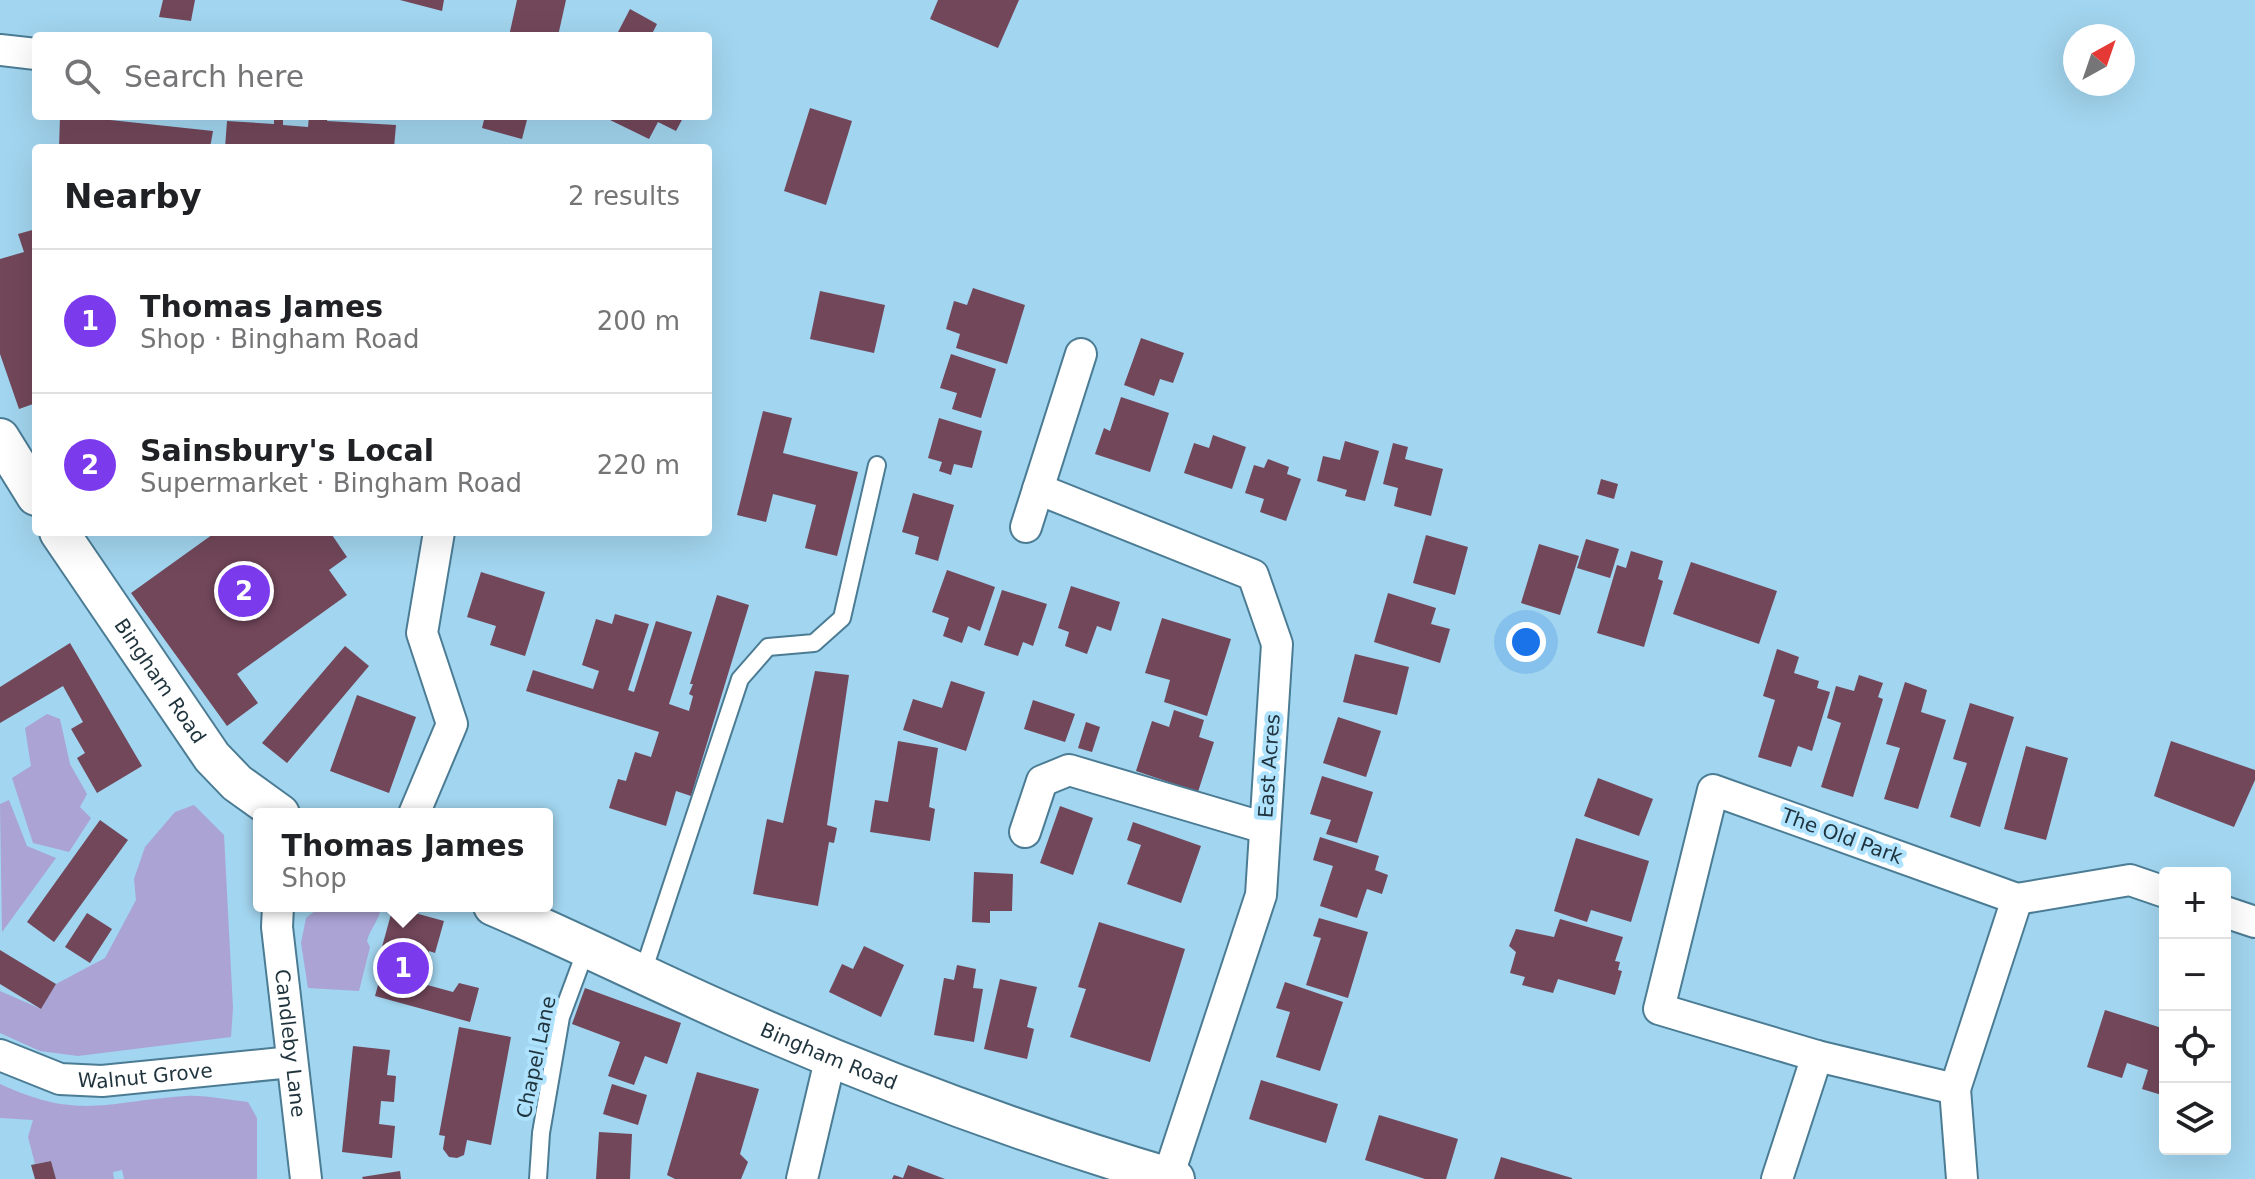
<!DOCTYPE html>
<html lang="en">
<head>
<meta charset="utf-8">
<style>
  :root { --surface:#fff; --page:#f2f2f2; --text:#202124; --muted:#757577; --line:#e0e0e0; --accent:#7c3aed }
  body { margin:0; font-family:"DejaVu Sans",sans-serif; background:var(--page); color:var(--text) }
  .controls { position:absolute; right:24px; bottom:24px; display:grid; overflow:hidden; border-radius:8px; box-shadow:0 8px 32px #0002 }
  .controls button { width:72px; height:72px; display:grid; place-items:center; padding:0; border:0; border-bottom:2px solid var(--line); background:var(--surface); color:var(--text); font:40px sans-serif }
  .compass { position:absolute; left:2063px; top:24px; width:72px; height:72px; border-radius:50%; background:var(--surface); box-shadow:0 8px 32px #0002; rotate:40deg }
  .you { position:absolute; left:1526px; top:642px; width:28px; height:28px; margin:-20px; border:6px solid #fff; border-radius:50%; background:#1a73e8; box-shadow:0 0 0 12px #1a73e833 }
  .badge { display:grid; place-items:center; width:52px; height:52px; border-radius:50%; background:var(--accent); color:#fff; font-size:26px; font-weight:700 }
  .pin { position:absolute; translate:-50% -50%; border:4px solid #fff; box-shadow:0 2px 8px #0006 }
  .popup { position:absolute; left:253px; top:808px; width:300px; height:104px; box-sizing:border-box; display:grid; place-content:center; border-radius:8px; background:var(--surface); filter:drop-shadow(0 2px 6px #0005); font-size:26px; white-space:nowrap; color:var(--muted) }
  .popup b { font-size:30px; color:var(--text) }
  .popup::after { content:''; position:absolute; left:50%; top:100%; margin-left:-16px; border:16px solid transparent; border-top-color:var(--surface) }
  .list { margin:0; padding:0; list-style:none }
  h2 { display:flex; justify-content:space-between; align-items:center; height:104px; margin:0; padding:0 32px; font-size:34px }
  h2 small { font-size:26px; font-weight:400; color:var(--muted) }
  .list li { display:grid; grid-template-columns:52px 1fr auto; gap:24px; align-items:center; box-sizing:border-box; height:144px; padding:0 32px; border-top:2px solid var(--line) }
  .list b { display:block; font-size:30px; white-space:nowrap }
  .list p { margin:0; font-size:26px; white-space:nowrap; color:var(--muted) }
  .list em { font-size:26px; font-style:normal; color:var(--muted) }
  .icon { flex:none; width:44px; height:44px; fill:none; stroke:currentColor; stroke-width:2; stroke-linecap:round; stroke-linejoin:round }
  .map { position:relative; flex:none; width:2255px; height:1179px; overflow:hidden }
  .search { position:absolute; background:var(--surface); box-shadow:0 8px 32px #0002; left:32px; top:32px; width:680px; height:88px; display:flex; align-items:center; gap:20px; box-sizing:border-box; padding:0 28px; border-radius:8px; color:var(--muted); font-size:30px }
  .panel { position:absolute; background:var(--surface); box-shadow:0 8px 32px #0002; left:32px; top:144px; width:680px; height:392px; border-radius:8px }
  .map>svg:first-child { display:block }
</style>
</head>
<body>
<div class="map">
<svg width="2255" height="1179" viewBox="0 0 2255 1179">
  <rect width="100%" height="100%" fill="#a2d5ef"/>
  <g fill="#aaa3d4">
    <path d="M47 714 60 719 70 764 87 794 80 807 91 818 69 852 33 843 12 778 31 766 25 728Z"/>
    <path d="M9 800 27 846 56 858 2 932 0 804Z"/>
    <path d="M194 805 224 835 233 1008 231 1037 78 1056 40 1051 0 1033V991L41 1009 56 984 105 958 136 900 134 879 145 847 175 812Z"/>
    <path d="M321 906H381C380 920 370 928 367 941L370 947 359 991 308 988 301 943 306 918Z"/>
    <path d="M0 1084C80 1121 107 1101 186 1096 206 1095 228 1100 248 1102L257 1118V1179H124L122 1170 113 1172 114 1179H56L51 1161 35 1164 28 1137 33 1120 0 1118Z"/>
  </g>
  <g fill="#72475a">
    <path d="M163 0H195L191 21 159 17Z"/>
    <path d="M400 0H444L442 11Z"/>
    <path d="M517 0H566L558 36H509Z"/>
    <path d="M938 0H1019L998 48 930 19Z"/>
    <path d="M630 9 657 24 651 36H616Z"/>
    <path d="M810 108 852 121 826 205 784 191Z"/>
    <path d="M60 116H73L213 131 210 148H59Z"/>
    <path d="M274 116H283V125L308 127 309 116H328L327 121 396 125 394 148H225L227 121 274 124Z"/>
    <path d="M485 116H528L522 139 482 128Z"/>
    <path d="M609 116H684L676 131 658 122 649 139 608 119Z"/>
    <path d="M36 229V403L19 409 0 354V259L24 252 18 234Z"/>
    <path d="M973 288 1025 305 1007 364 956 348 960 334 946 329 954 301 967 305Z"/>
    <path d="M820 291 885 305 874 353 810 339Z"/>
    <path d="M1141 338 1184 353 1173 383 1160 379 1154 396 1124 385Z"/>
    <path d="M951 354 996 369 981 418 952 409 957 393 940 388Z"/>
    <path d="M1121 397 1169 413 1150 472 1095 454 1104 428 1110 431Z"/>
    <path d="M763 411 792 418 783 453 858 472 837 556 805 548 816 505 773 494 766 522 737 515Z"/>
    <path d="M939 418 982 431 972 468 954 464 951 475 939 471 942 462 928 458Z"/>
    <path d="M1213 435 1246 447 1232 489 1184 473 1194 443 1209 448Z"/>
    <path d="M1345 441 1379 451 1365 501 1345 496 1347 490 1317 481 1323 456 1340 460Z"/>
    <path d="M1393 443 1408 447 1405 459 1443 469 1431 516 1394 506 1398 488 1383 484Z"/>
    <path d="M1268 459 1289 467 1287 474 1301 479 1286 521 1260 512 1264 499 1245 493 1254 465 1264 468Z"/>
    <path d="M1601 479 1618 484 1614 499 1597 494Z"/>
    <path d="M913 493 954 505 938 561 915 554 919 537 902 532Z"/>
    <path d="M216 532H330L347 557 329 570 347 595 237 674 258 703 227 726 131 593Z"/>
    <path d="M1426 535 1468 547 1455 595 1413 583Z"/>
    <path d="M1586 539 1619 549 1610 578 1577 568Z"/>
    <path d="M1539 544 1579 556 1560 615 1521 603Z"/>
    <path d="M1631 551 1663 561 1658 579 1663 581 1644 647 1597 633 1617 565 1626 568Z"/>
    <path d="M1691 562 1777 591 1759 644 1673 614Z"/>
    <path d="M947 570 995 587 980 631 968 626 962 643 943 636 949 618 932 612Z"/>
    <path d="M481 572 545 592 525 656 490 645 496 626 467 617Z"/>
    <path d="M1071 586 1120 602 1111 631 1097 626 1087 654 1065 646 1069 632 1058 628Z"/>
    <path d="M1002 590 1047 604 1033 646 1023 642 1018 656 984 645Z"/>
    <path d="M1388 593 1436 608 1431 624 1450 629 1440 663 1374 642Z"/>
    <path d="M717 595 749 605 691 796 676 791 666 826 609 808 618 779 626 781 635 752 651 757 659 732 526 691 533 670 593 689 599 671 582 665 596 619 612 624 615 614 649 624 628 690 634 692 656 621 692 632 669 704 689 711 693 696 689 694 693 684H690Z"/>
    <path d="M1162 618 1231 639 1207 716 1164 702 1170 680 1145 673Z"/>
    <path d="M70 643 142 766 97 793 77 758 85 753 71 729 83 722 63 686 0 723V687Z"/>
    <path d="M345 646 369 666 287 763 262 743Z"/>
    <path d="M1777 649 1799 657 1794 673 1819 681 1817 688 1830 692 1812 751 1798 746 1791 767 1758 757 1775 700 1763 696Z"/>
    <path d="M1355 654 1409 667 1397 715 1343 702Z"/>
    <path d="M815 671 849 675 827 825 837 828 834 843 829 842 818 906 753 894 767 819 783 823Z"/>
    <path d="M1859 675 1883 683 1878 697 1883 699 1853 797 1821 787 1841 723 1827 718 1836 686 1854 691Z"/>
    <path d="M951 681 985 692 966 751 903 730 913 699 942 708Z"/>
    <path d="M1905 682 1927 690 1921 712 1946 720 1918 809 1884 799 1900 748 1886 744Z"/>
    <path d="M357 695 416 717 389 793 330 771Z"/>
    <path d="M1033 700 1075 714 1065 742 1024 729Z"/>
    <path d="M1970 703 2014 717 1980 827 1950 817 1967 763 1953 759Z"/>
    <path d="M1174 710 1204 720 1199 737 1214 742 1198 792 1136 771 1152 721 1169 727Z"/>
    <path d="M1338 717 1381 731 1366 777 1323 763Z"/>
    <path d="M1086 722 1100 727 1092 752 1078 748Z"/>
    <path d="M898 741 938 748 929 807 935 809 930 841 870 832 875 800 888 802Z"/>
    <path d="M2171 741 2255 770V780L2234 827 2154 796Z"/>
    <path d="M2026 746 2068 758 2046 840 2004 829Z"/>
    <path d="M1322 776 1373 792 1357 843 1326 834 1331 820 1310 814Z"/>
    <path d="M1598 778 1653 799 1639 836 1584 816Z"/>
    <path d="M1060 806 1093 818 1073 875 1040 863Z"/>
    <path d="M100 820 128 840 54 942 27 922Z"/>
    <path d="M1133 822 1201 846 1181 903 1127 884 1141 845 1127 840Z"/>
    <path d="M1320 837 1379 856 1375 870 1388 875 1382 894 1367 889 1357 918 1320 906 1333 866 1313 860Z"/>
    <path d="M1576 838 1649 861 1631 922 1591 910 1587 922 1554 911Z"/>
    <path d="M974 872 1013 874 1012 911H990V923L972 922Z"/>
    <path d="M393 907 444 921 435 953 429 951 420 983 453 992 459 983 479 988 470 1022 375 996 388 948 382 947Z"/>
    <path d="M87 913 112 929 90 963 65 947Z"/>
    <path d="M1319 918 1368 932 1348 998 1306 985 1321 938 1313 936Z"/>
    <path d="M1560 919 1623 937 1615 961 1620 962 1618 970 1622 971 1615 995 1558 979 1553 993 1522 985 1525 977 1510 973 1516 952 1509 946 1516 929 1554 937Z"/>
    <path d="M1099 922 1185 949 1150 1062 1070 1037 1086 989 1078 987Z"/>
    <path d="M864 946 904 965 881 1017 829 992 842 964 853 969Z"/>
    <path d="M0 950 56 984 41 1009 0 984Z"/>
    <path d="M957 965 976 969 973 988 983 989 974 1042 934 1035 944 978 954 980Z"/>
    <path d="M1000 979 1037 987 1027 1027 1034 1029 1027 1059 984 1049Z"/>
    <path d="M1285 982 1343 1002 1320 1071 1276 1057 1290 1012 1276 1008Z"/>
    <path d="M585 988 681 1023 667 1064 645 1056 634 1085 608 1076 620 1042 572 1024Z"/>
    <path d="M2105 1010 2165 1029V1096L2142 1089 2148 1070 2127 1063 2122 1078 2087 1067Z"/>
    <path d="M459 1027 511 1037 491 1145 467 1140 464 1155 457 1158 449 1157 443 1149 445 1136 439 1135Z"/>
    <path d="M353 1046 390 1050 387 1075 396 1076 394 1102 381 1101 379 1124 395 1126 392 1158 342 1152Z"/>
    <path d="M697 1072 759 1089 740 1154 748 1162 741 1179H675L667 1175Z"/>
    <path d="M1261 1080 1338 1104 1326 1143 1249 1119Z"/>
    <path d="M612 1084 647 1095 638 1125 603 1114Z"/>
    <path d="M1379 1115 1458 1139 1446 1179H1425L1365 1160Z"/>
    <path d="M599 1132 632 1134 630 1179H596Z"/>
    <path d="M1501 1157 1572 1178V1179H1494Z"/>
    <path d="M51 1161 56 1179H35L31 1165Z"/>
    <path d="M908 1165 945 1179H892L894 1175 903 1178Z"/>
    <path d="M400 1171 401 1179H363L362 1177Z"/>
  </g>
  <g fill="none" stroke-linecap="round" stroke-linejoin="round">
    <g stroke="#4b7c94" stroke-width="20">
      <g id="service">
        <path d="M643 972 740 679 768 647 814 643 842 618 877 465"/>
        <path d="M538 1179 541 1133 561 1017 587 947"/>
      </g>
    </g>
    <g stroke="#4b7c94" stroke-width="34">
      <g id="minor">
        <path d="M0 50 36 54"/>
        <path d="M1038 489 1253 575 1277 644 1261 895 1168 1177"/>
        <path d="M1026 527 1081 354"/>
        <path d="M1713 790 2017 899 1955 1089 1817 1056 1659 1009Z"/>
        <path d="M414 814 452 724 422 633 439 532"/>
        <path d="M1025 832 1042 781 1069 770 1265 828"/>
        <path d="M2017 899 2130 880 2165 892"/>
        <path id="s1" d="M278 906 277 927 306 1179"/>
        <path d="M2225 912 2255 922"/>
        <path id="s2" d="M0 1055 60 1079 102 1081 292 1062"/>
        <path d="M1955 1089 1962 1179"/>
        <path d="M802 1179 831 1056"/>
        <path d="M1777 1179 1817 1056"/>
      </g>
    </g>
    <g stroke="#4b7c94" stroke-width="42">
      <g id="tertiary">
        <path d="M0 438 36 496"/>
        <path id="s3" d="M59 532 212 757 237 783 280 814"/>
        <path id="s4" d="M493 906C575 941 654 981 736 1017 878 1080 1026 1135 1175 1179"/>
      </g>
    </g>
    <use href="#service" stroke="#fff" stroke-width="16"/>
    <use href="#minor" stroke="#fff" stroke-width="30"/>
    <use href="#tertiary" stroke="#fff" stroke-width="38"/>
  </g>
  <g text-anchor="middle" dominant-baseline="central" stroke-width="8" stroke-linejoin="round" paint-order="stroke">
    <g font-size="20" fill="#1f333d" stroke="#afe2fd">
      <text stroke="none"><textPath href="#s3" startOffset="180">Bingham Road</textPath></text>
      <text transform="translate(1269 766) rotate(-86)">East Acres</text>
      <text transform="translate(1842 836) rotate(20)">The Old Park</text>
      <text stroke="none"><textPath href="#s1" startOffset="138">Candleby Lane</textPath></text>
      <text stroke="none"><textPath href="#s4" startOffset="368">Bingham Road</textPath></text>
      <text transform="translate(536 1057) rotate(-78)">Chapel Lane</text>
      <text stroke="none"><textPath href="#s2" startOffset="150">Walnut Grove</textPath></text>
    </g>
  </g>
</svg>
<div class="controls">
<button>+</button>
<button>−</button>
<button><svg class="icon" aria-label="locate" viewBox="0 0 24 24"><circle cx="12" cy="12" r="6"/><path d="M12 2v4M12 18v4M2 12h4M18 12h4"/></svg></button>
<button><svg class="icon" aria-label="layers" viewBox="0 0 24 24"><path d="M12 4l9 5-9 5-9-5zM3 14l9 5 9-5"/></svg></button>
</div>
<svg class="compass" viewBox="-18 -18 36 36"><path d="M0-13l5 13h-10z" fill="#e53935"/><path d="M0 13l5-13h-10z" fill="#757577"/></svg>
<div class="you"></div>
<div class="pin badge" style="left:403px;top:968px">1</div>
<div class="popup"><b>Thomas James</b>Shop</div>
<div class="pin badge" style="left:244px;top:591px">2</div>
<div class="search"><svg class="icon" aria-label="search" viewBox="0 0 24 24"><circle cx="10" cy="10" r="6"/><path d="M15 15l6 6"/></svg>Search here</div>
<section class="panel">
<h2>Nearby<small>2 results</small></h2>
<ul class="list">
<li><span class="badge">1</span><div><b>Thomas James</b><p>Shop · Bingham Road</p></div><em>200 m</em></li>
<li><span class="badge">2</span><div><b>Sainsbury's Local</b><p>Supermarket · Bingham Road</p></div><em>220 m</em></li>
</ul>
</section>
</div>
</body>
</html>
